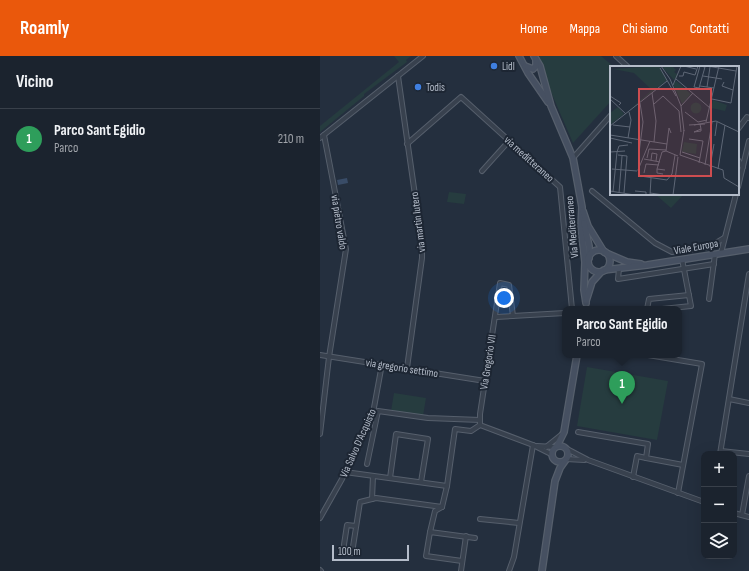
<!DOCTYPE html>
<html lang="it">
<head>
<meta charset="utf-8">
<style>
  :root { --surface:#1b232e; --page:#282f3a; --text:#f1f3f6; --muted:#a0a4aa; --line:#39404a; --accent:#ea580c }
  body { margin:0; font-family:"Sofia Sans Condensed",sans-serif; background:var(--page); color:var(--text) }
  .controls { position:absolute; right:12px; bottom:12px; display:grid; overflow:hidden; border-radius:8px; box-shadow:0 4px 16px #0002 }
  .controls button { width:36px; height:36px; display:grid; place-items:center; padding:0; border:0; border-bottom:1px solid var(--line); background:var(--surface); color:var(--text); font:20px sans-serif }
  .scale { position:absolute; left:12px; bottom:10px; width:77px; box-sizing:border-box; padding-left:4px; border:2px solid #b4bcc9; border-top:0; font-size:11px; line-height:14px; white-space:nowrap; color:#b4bcc9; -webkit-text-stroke:3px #1d2633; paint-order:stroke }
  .you { position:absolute; left:184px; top:242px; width:14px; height:14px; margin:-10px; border:3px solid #fff; border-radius:50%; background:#1a73e8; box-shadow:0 0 0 6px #1a73e833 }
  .badge { display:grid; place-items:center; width:26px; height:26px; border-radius:50%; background:var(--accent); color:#fff; font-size:13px; font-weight:700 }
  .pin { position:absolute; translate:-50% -33px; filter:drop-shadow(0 1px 2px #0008) }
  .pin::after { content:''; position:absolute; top:21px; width:14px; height:12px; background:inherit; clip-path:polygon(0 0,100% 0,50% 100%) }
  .popup { position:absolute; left:242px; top:250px; width:120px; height:52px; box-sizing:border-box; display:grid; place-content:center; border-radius:8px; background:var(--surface); filter:drop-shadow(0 1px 3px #0005); font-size:13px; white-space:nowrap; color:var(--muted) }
  .popup b { font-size:15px; color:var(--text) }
  .popup::after { content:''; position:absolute; left:50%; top:100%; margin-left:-8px; border:8px solid transparent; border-top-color:var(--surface) }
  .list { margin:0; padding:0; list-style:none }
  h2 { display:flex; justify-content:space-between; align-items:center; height:52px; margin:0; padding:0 16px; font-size:17px }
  h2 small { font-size:13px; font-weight:400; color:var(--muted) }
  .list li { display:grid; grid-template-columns:26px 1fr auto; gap:12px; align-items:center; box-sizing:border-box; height:60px; padding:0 16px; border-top:1px solid var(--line) }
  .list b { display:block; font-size:15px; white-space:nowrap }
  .list p { margin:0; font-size:13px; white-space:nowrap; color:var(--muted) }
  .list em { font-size:13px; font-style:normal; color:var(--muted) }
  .icon { flex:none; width:22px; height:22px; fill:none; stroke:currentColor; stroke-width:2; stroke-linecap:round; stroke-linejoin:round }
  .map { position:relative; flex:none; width:429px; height:515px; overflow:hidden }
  header { display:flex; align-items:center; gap:24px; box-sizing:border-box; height:56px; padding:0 20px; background:var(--accent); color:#fff }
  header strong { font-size:19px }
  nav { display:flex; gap:22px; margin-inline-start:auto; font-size:14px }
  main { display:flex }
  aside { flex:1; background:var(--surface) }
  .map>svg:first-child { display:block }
</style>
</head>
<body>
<header>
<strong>Roamly</strong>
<nav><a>Home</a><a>Mappa</a><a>Chi siamo</a><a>Contatti</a></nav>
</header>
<main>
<aside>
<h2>Vicino<small></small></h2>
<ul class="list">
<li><span class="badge" style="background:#2e9e5b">1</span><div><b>Parco Sant Egidio</b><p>Parco</p></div><em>210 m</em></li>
</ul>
</aside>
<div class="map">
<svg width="429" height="515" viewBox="0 0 429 515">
  <rect width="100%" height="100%" fill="#242f3e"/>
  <g fill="#263c3f">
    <path d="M74 0H91L86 4 87 6 44 38V40L0 76V70L79 6Z"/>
    <path d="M219 0H281L294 11H291V45L253 87 231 36Z"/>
    <path d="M129 136 146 138 144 148 127 146Z"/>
    <path d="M335 138H364L351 152Z"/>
    <path d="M267 311 348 325 337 384 257 370Z"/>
    <path d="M74 337 106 342 103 360 71 355Z"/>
  </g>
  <path fill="#394c67" d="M27 122 28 127 18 129 17 124Z"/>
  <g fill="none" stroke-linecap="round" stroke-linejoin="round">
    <g stroke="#565f6c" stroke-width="6">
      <g id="street">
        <path d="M296 0 308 11"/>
        <path d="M78 20 102 188V202L87 312"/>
        <path d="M418 73 427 61 429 62"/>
        <path d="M0 82 103 0"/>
        <path d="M87 88 141 41 240 131 252 253"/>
        <path d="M253 102 291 59"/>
        <path d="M418 104 423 111"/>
        <path d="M162 115 189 85"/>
        <path d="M418 131 429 85"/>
        <path d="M272 135 335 187 352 196 389 191 404 182"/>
        <path d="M401 197 416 138"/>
        <path d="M299 213 298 223 394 208"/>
        <path d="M389 243 395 198"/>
        <path d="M327 253 329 243 369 239"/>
        <path d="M342 253 371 250 362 203"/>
        <path d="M193 260 189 229 180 227 160 358V369L213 389 231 398"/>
        <path d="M176 261 245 257"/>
        <path d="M0 299 165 325"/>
        <path d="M328 299 382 308 358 437"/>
        <path d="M409 343 429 347"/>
        <path d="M258 376 328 388 326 402 363 409"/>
        <path d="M0 378 9 301 26 193 4 79"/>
        <path d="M217 390 234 391"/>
        <path d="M226 391 241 379"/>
        <path d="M247 393 268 404 384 446"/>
        <path d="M401 395 429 398"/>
        <path d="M400 398 429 218"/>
        <path d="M246 403 264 404"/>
        <path d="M47 408 58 355 108 362 160 364"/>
        <path d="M25 416 127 430"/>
        <path d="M313 421 317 400 326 402"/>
        <path d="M70 422 76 378 108 383 101 426"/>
        <path d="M52 443 53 420"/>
        <path d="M122 451 127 430 135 373 151 375 160 369"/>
        <path d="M414 457 429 461"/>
        <path d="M422 459 429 420"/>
        <path d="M0 462 22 423 53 357 62 308"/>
        <path d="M160 463 199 467"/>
        <path d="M36 470 27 469 23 495 32 497 40 446 56 442 122 451"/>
        <path d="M110 476 115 455 122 451"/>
        <path d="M142 505 106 500 110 476 155 482"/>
        <path d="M0 514 1 515"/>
        <path d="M141 515 146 480"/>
        <path d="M189 515 194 501 213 389"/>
      </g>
    </g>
    <g stroke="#565f6c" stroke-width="8">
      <g id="secondary">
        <path d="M199 0 208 17 228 46"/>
        <path d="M214 0 220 10 231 50 253 102 262 151 261 171 265 206 264 234 266 247"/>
        <path d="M205 10 213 13 216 10V4"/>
        <path d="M263 155 268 170 284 196"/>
        <path d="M264 167 269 190V202"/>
        <circle cx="279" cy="205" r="11"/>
        <path d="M286 197 307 206 321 208"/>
        <path d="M284 214 327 209 429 193"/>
        <path d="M266 245 272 226 281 216"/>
        <circle cx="240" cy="398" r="8"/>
        <path d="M237 390 244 376 257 299"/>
        <path d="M222 515 235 425 240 412 245 405"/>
      </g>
    </g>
    <use href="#street" stroke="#38414e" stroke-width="4"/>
    <use href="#secondary" stroke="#465061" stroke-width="5.5"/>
  </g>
  <g fill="#3f7fe0" stroke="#1d2633" stroke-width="1.5">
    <circle cx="174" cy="10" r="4"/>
    <circle cx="98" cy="31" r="4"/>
  </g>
  <g text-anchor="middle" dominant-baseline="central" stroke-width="4" stroke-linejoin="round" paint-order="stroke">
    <g font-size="11" fill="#b4bcc9" stroke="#1d2633" text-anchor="start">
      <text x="182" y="10">Lidl</text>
      <text x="106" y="31">Todis</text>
    </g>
    <g font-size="11" fill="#b4bcc9" stroke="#1d2633">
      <text transform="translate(209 103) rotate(42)">via meditteraneo</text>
      <text transform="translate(19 166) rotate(81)">via pietro valdo</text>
      <text transform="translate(98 166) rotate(-97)">via martin lutero</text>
      <text transform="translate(252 171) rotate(-95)">Via Mediterraneo</text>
      <text transform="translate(376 191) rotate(-10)">Viale Europa</text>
      <text transform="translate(168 306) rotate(-81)">Via Gregorio VII</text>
      <text transform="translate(82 312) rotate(9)">via gregorio settimo</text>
      <text transform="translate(38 387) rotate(-66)">Via Salvo D'Acquisto</text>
    </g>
  </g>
  <g transform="translate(290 10)">
    <rect width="129" height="129" fill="#242f3e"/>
    <path d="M49 0 57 14 18 45 42 24 24 7 3 3ZM55 0H62L66 4 64 6 68 9 64 14 53 2ZM66 15 81 28 72 38 63 18ZM103 34 117 39 115 45 101 42ZM80.5 42a5.5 5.5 0 1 1 11 0a5.5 5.5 0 1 1-11 0ZM8 41 14 48 0 59V47ZM74 76 87 78 86 88 72 86Z" fill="#263c3f"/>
    <path fill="none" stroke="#5e6776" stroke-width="1" d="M51 0 60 13 71 40 74 65M74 0 86 3M90 0 95 1 89 22 84 21ZM97 0 126 5M50 2 66 30M69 10H73L74 6 85 9 88 0M93 10 112 13M66 13 100 42M114 16 112 20 123 24M63 19 71 0M90 20 104 22M97 21 100 1M42 27 46 55 44 76M0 30 11 37 9 39M0 33 16 48M102 33 121 37 127 0M44 38 53 30 69 45 71 66M71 40 83 27M75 46 88 56 97 54M96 56 109 0M90 58 91 63 84 66 91 65V63M3 59 20 61M79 59 95 58M84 59 106 55 129 66M0 60 57 15M61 67 59 62 56 85 68 90M0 69 57 78M105 70 107 56M0 72 22 77M18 72 21 54 19 46M79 73 93 75 89 97M40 75 28 104 30 110 57 114 62 108 65 89M0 86 15 85M72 86 90 92M29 87 33 56 30 37M8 89 17 90 14 127M70 89 113 104 114 112 129 121M70 89 74 64M37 92 39 83 56 84M34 93 50 96M41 94 42 87 47 88 46 95M95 99 102 56M100 101 104 78M2 103 27 105M47 103 52 86 56 85M108 103 115 59M34 107 36 98 49 99M53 108 47 107V103L55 104M0 125 25 129M25 125 36 126V129M3 126 7 86 9 80 18 79M9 127 12 90M40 127 54 129M40 129 41 112M63 129 68 91"/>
    <path fill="#ce4d50" fill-opacity="0.15" stroke="#ce4d50" stroke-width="2" d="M29 23H101V110H29Z"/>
    <rect width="129" height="129" fill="none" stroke="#b4bcc9" stroke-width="2"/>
  </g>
</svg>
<div class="controls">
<button>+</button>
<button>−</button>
<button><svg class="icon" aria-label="layers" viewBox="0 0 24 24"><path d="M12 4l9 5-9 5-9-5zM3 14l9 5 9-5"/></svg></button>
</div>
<div class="scale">100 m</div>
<div class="you"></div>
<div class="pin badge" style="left:302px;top:348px;background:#2e9e5b">1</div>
<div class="popup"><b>Parco Sant Egidio</b>Parco</div>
</div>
</main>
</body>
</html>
